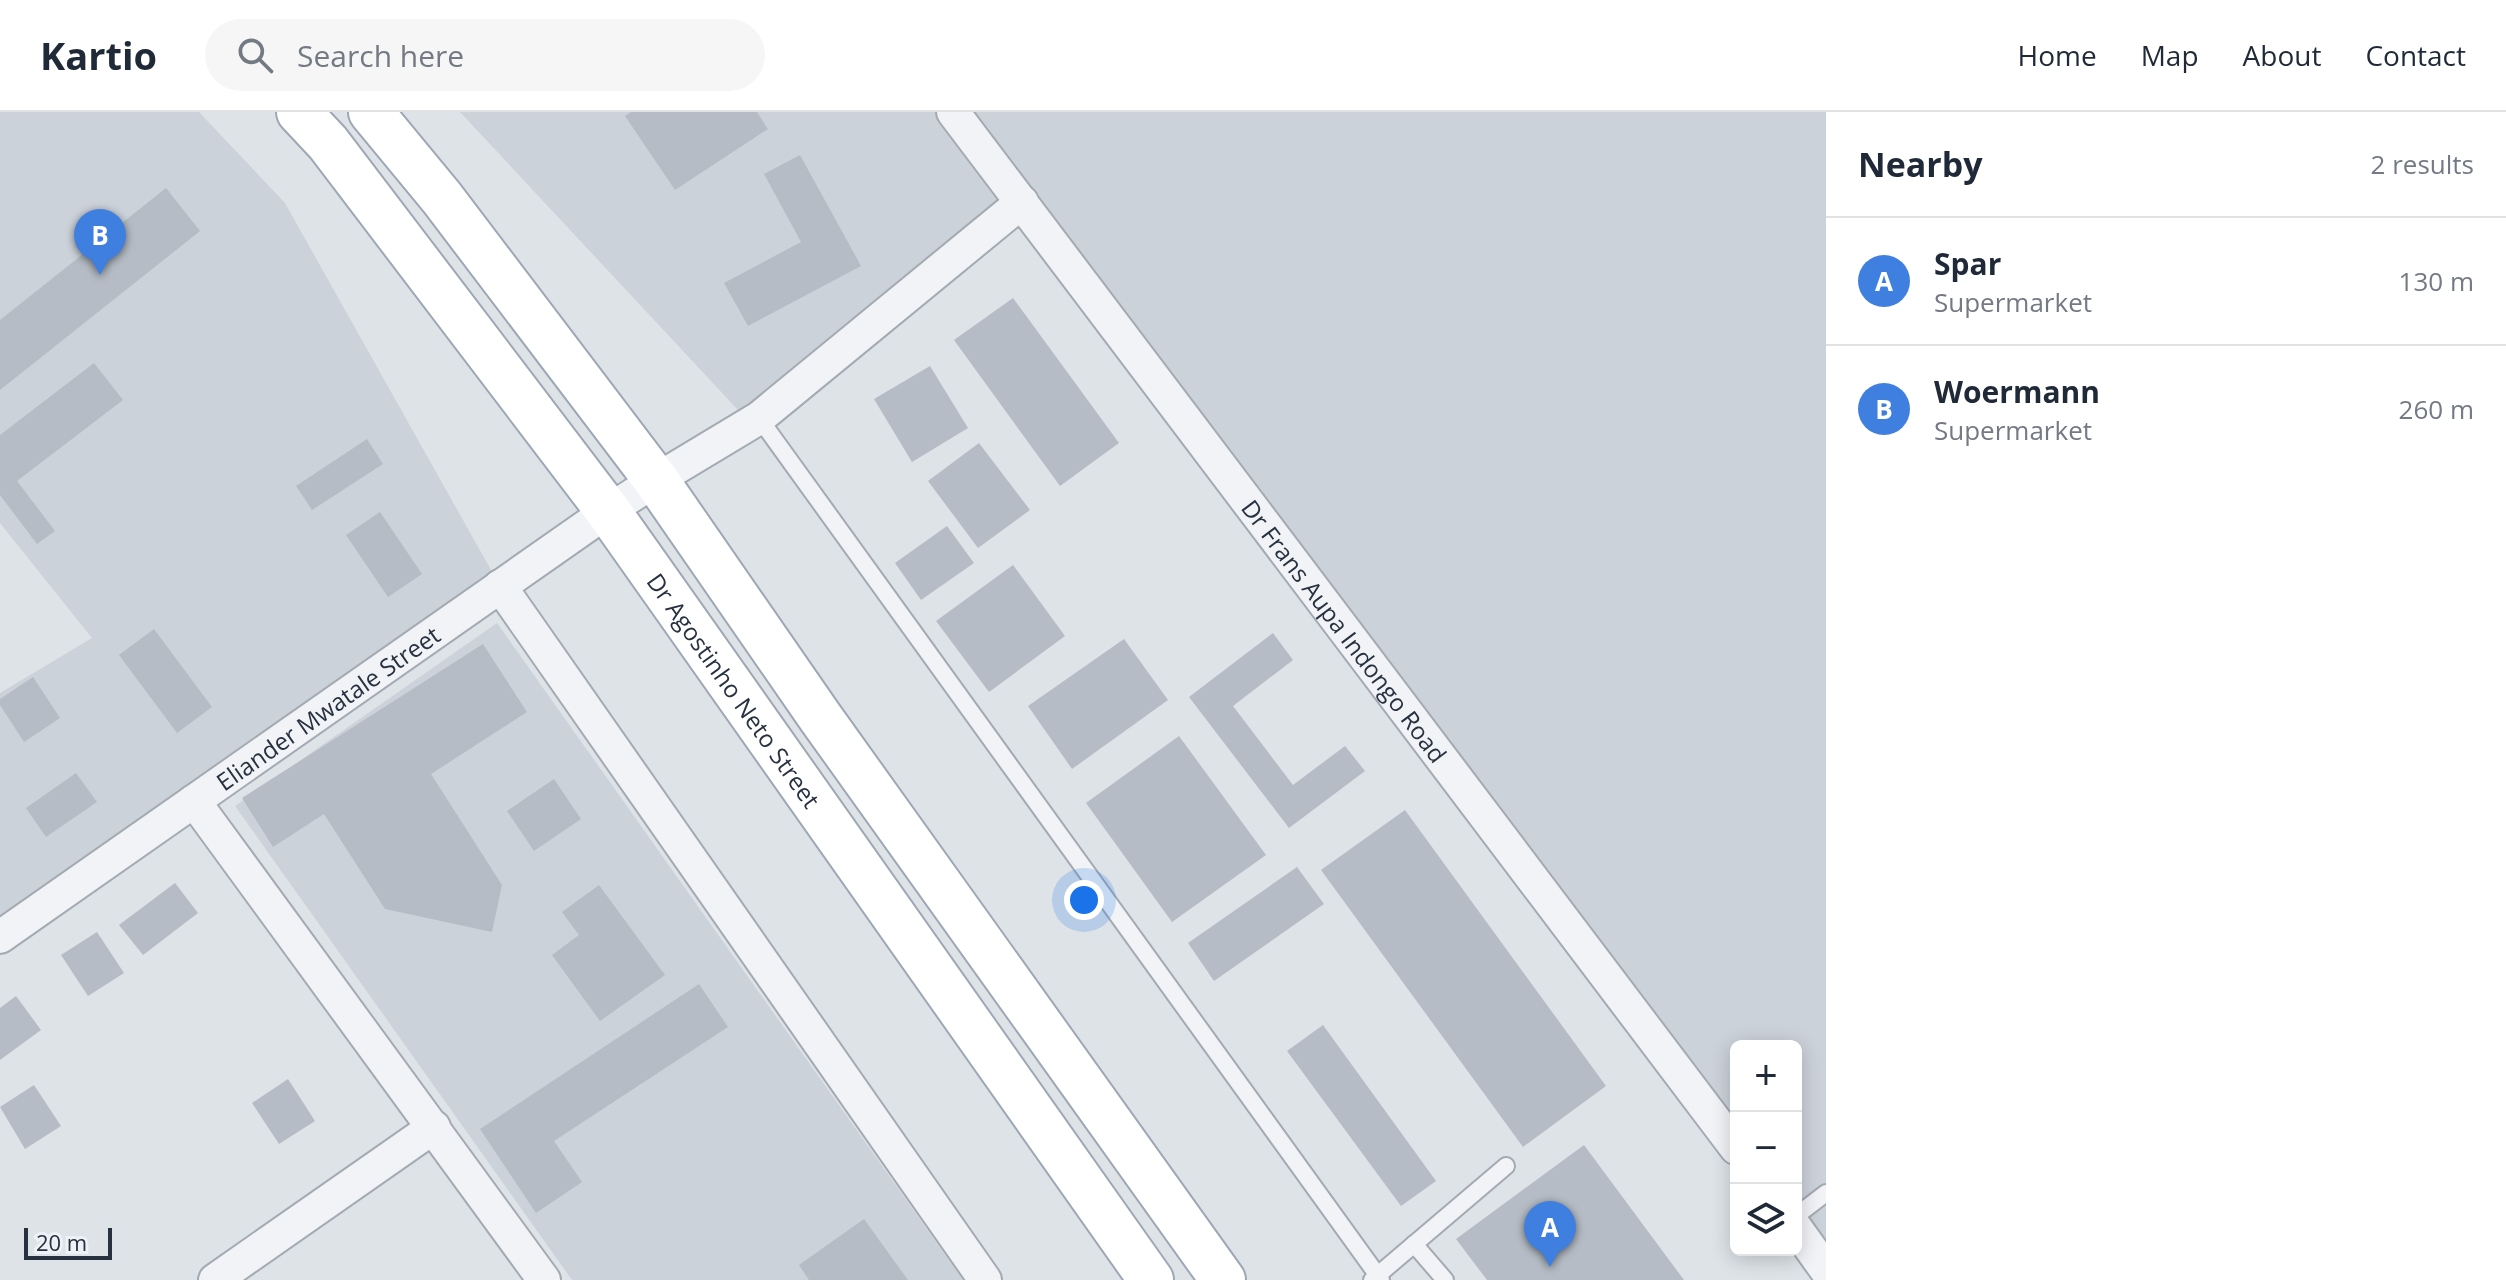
<!DOCTYPE html>
<html lang="en">
<head>
<meta charset="utf-8">
<style>
  :root { --surface:#fff; --page:#f6f6f7; --text:#1f2937; --muted:#747a83; --line:#e0e1e3; --accent:#1a73e8 }
  body { margin:0; font-family:"Open Sans",sans-serif; background:var(--page); color:var(--text) }
  .controls { position:absolute; right:24px; bottom:24px; display:grid; overflow:hidden; border-radius:12px; box-shadow:0 4px 20px #0003 }
  .controls button { width:72px; height:72px; display:grid; place-items:center; padding:0; border:0; border-bottom:2px solid var(--line); background:var(--surface); color:var(--text); font:40px sans-serif }
  .scale { position:absolute; left:24px; bottom:20px; width:88px; box-sizing:border-box; padding-left:8px; border:4px solid #273140; border-top:0; font-size:22px; line-height:28px; white-space:nowrap; color:#273140; -webkit-text-stroke:6px #eef1f6; paint-order:stroke }
  .you { position:absolute; left:1084px; top:788px; width:28px; height:28px; margin:-20px; border:6px solid #fff; border-radius:50%; background:#1a73e8; box-shadow:0 0 0 12px #1a73e833 }
  .badge { display:grid; place-items:center; width:52px; height:52px; border-radius:50%; background:var(--accent); color:#fff; font-size:26px; font-weight:700 }
  .pin { position:absolute; translate:-50% -66px; filter:drop-shadow(0 2px 4px #0008) }
  .pin::after { content:''; position:absolute; top:42px; width:28px; height:24px; background:inherit; clip-path:polygon(0 0,100% 0,50% 100%) }
  .list { margin:0; padding:0; list-style:none }
  h2 { display:flex; justify-content:space-between; align-items:center; height:104px; margin:0; padding:0 32px; font-size:34px }
  h2 small { font-size:26px; font-weight:400; color:var(--muted) }
  .list li { display:grid; grid-template-columns:52px 1fr auto; gap:24px; align-items:center; box-sizing:border-box; height:128px; padding:0 32px; border-top:2px solid var(--line) }
  .list b { display:block; font-size:30px; white-space:nowrap }
  .list p { margin:0; font-size:26px; white-space:nowrap; color:var(--muted) }
  .list em { font-size:26px; font-style:normal; color:var(--muted) }
  .icon { flex:none; width:44px; height:44px; fill:none; stroke:currentColor; stroke-width:2; stroke-linecap:round; stroke-linejoin:round }
  .map { position:relative; flex:none; width:1826px; height:1168px; overflow:hidden }
  header { display:flex; align-items:center; gap:48px; box-sizing:border-box; height:112px; padding:0 40px; background:var(--surface); border-bottom:2px solid var(--line) }
  header strong { font-size:38px }
  nav { display:flex; gap:44px; margin-inline-start:auto; font-size:28px }
  .search { width:560px; height:72px; background:var(--page); display:flex; align-items:center; gap:20px; box-sizing:border-box; padding:0 28px; border-radius:44px; color:var(--muted); font-size:30px }
  main { display:flex }
  aside { flex:1; background:var(--surface) }
  .map>svg:first-child { display:block }
</style>
</head>
<body>
<header>
<strong>Kartio</strong>
<div class="search"><svg class="icon" aria-label="search" viewBox="0 0 24 24"><circle cx="10" cy="10" r="6"/><path d="M15 15l6 6"/></svg>Search here</div>
<nav><a>Home</a><a>Map</a><a>About</a><a>Contact</a></nav>
</header>
<main>
<div class="map">
<svg width="1826" height="1168" viewBox="0 0 1826 1168">
  <rect width="100%" height="100%" fill="#dee3e8"/>
  <g fill="#ccd2da">
    <path d="M0 0H199L285 91 500 474 0 825V581L92 526 0 411Z"/>
    <path d="M460 0H1826V1158L1796 1116V934H1736V1036L1022 90 739 299Z"/>
    <path d="M497 511 963 1168H572L235 694Z"/>
  </g>
  <g fill="#b5bcc5">
    <path d="M631 0H757L768 17 675 78 625 4Z"/>
    <path d="M800 43 861 154 748 214 724 171 801 130 764 62Z"/>
    <path d="M166 76 200 119 0 278V208Z"/>
    <path d="M1013 186 1119 331 1060 374 954 228Z"/>
    <path d="M94 251 123 288 17 369 55 419 37 432 0 383V323Z"/>
    <path d="M930 254 968 316 912 350 874 287Z"/>
    <path d="M367 327 383 352 312 398 296 374Z"/>
    <path d="M979 331 1030 398 978 436 928 369Z"/>
    <path d="M380 400 422 462 388 485 346 423Z"/>
    <path d="M947 414 974 451 921 488 895 451Z"/>
    <path d="M1013 453 1065 524 989 580 936 509Z"/>
    <path d="M154 517 212 595 177 621 119 543Z"/>
    <path d="M1273 521 1293 548 1233 594 1293 673 1345 634 1365 659 1289 716 1189 585Z"/>
    <path d="M1124 527 1168 588 1072 657 1028 594Z"/>
    <path d="M483 532 527 600 431 662 502 773 492 820 385 797 324 702 273 735 242 686Z"/>
    <path d="M33 565 60 606 24 630 0 593V587Z"/>
    <path d="M1179 624 1266 743 1172 810 1086 691Z"/>
    <path d="M76 661 97 690 46 725 26 696Z"/>
    <path d="M554 667 581 707 534 739 507 699Z"/>
    <path d="M1405 698 1606 974 1523 1035 1321 758Z"/>
    <path d="M1297 755 1324 792 1214 869 1188 831Z"/>
    <path d="M175 771 198 801 143 843 119 813Z"/>
    <path d="M599 773 665 863 600 909 552 843 579 823 562 800Z"/>
    <path d="M97 820 124 861 88 884 61 843Z"/>
    <path d="M699 872 728 915 554 1029 582 1070 536 1101 480 1017Z"/>
    <path d="M16 884 41 918 0 948V896Z"/>
    <path d="M1323 913 1436 1069 1401 1094 1287 939Z"/>
    <path d="M288 967 315 1009 279 1032 252 991Z"/>
    <path d="M34 973 61 1014 25 1037 0 995Z"/>
    <path d="M1584 1033 1684 1168H1487L1456 1127Z"/>
    <path d="M864 1107 908 1168H809L799 1153Z"/>
  </g>
  <g fill="none" stroke-linecap="round" stroke-linejoin="round">
    <g stroke="#a3aab2" stroke-width="20">
      <g id="service">
        <path d="M759 306 1381 1168"/>
        <path d="M1796 1104 1826 1081"/>
        <path d="M1414 1132 1445 1168"/>
        <path d="M1372 1168 1506 1054"/>
      </g>
    </g>
    <g stroke="#a3aab2" stroke-width="36">
      <g id="minor">
        <path id="s1" d="M953 0 1736 1036"/>
        <path d="M500 474 985 1168"/>
        <path d="M194 689 544 1168"/>
        <path id="s2" d="M0 825 608 399 656 368 759 306 1022 90"/>
        <path d="M1796 1116 1826 1158"/>
        <path d="M215 1168 434 1015"/>
      </g>
    </g>
    <g stroke="#9da8b4" stroke-width="48">
      <g id="primary">
        <path id="s3" d="M299 0 328 31 608 399 1151 1168"/>
        <path d="M371 0 442 86 656 368 820 605 1223 1168"/>
      </g>
    </g>
    <use href="#service" stroke="#f1f3f6" stroke-width="16"/>
    <use href="#minor" stroke="#f1f3f6" stroke-width="32"/>
    <use href="#primary" stroke="#fff" stroke-width="44"/>
  </g>
  <g text-anchor="middle" dominant-baseline="central" stroke-width="8" stroke-linejoin="round" paint-order="stroke">
    <g font-size="24" fill="#273140" stroke="#eef1f6">
      <text stroke="none"><textPath href="#s1" startOffset="650">Dr Frans Aupa Indongo Road</textPath></text>
      <text stroke="none"><textPath href="#s3" startOffset="724">Dr Agostinho Neto Street</textPath></text>
      <text stroke="none"><textPath href="#s2" startOffset="400">Eliander Mwatale Street</textPath></text>
    </g>
  </g>
</svg>
<div class="controls">
<button>+</button>
<button>−</button>
<button><svg class="icon" aria-label="layers" viewBox="0 0 24 24"><path d="M12 4l9 5-9 5-9-5zM3 14l9 5 9-5"/></svg></button>
</div>
<div class="scale">20 m</div>
<div class="you"></div>
<div class="pin badge" style="left:1550px;top:1155px;background:#3f7fe0">A</div>
<div class="pin badge" style="left:100px;top:163px;background:#3f7fe0">B</div>
</div>
<aside>
<h2>Nearby<small>2 results</small></h2>
<ul class="list">
<li><span class="badge" style="background:#3f7fe0">A</span><div><b>Spar</b><p>Supermarket</p></div><em>130 m</em></li>
<li><span class="badge" style="background:#3f7fe0">B</span><div><b>Woermann</b><p>Supermarket</p></div><em>260 m</em></li>
</ul>
</aside>
</main>
</body>
</html>
